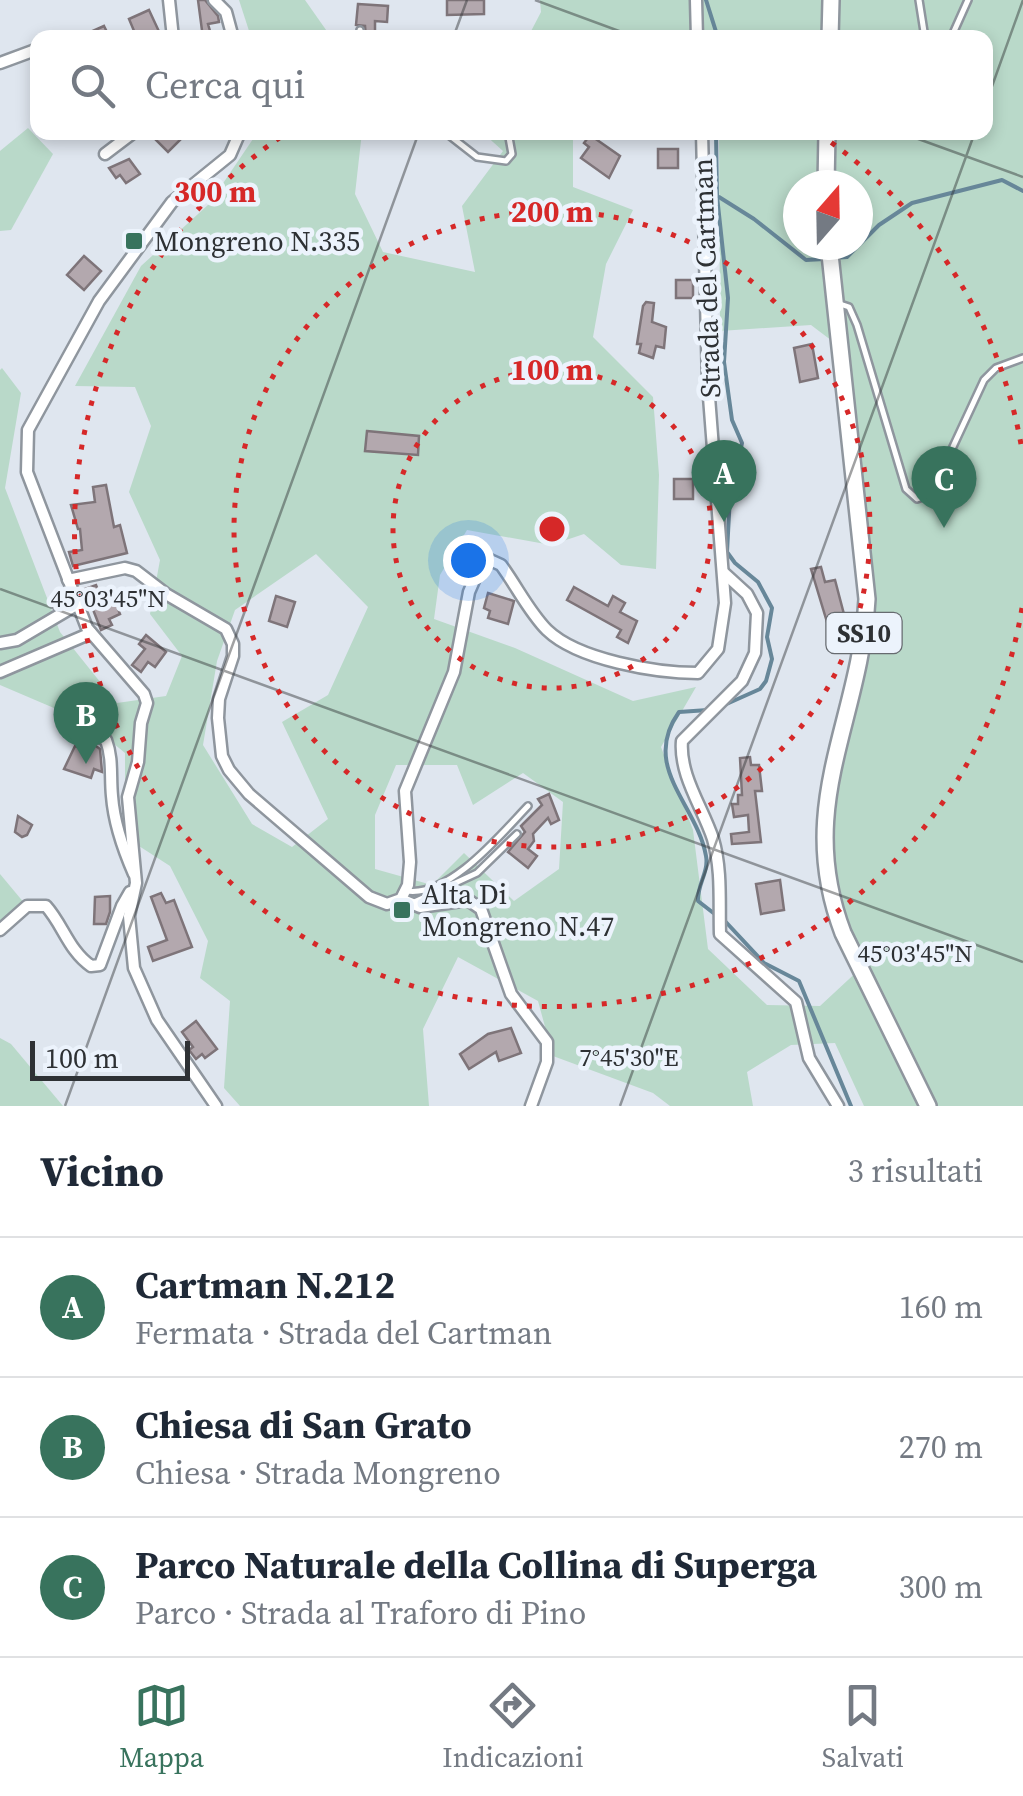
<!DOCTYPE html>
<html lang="it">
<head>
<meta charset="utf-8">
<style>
  :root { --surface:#fff; --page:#f2f2f3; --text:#1f2937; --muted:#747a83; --line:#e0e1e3; --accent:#38735d }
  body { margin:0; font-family:"Source Serif 4",serif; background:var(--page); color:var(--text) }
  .compass { position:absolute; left:783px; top:170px; width:90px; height:90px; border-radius:50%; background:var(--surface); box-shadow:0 5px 15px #0003; rotate:20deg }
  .scale { position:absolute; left:30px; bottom:25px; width:160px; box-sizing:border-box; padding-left:10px; border:5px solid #2e3134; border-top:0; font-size:28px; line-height:35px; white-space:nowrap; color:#2e3134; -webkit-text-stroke:8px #ecf3fc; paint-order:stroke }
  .you { position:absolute; left:468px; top:560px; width:35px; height:35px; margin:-25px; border:8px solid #fff; border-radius:50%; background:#1a73e8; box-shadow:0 0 0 15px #1a73e833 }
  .badge { display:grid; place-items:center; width:65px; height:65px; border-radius:50%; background:var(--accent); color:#fff; font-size:32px; font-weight:700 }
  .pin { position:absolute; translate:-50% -82px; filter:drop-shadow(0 2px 5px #0008) }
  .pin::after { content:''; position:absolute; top:52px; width:35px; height:30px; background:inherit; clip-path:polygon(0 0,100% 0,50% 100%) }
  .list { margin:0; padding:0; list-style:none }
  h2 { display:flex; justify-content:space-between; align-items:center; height:130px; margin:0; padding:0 40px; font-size:42px }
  h2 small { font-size:32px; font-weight:400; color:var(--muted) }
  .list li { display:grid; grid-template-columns:65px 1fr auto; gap:30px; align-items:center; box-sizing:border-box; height:140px; padding:0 40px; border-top:2px solid var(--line) }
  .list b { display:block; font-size:38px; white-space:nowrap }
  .list p { margin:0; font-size:32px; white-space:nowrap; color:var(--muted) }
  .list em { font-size:32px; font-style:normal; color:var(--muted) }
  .icon { flex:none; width:55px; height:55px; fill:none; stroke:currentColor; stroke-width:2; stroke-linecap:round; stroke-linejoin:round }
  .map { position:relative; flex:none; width:1023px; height:1106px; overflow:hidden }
  .search { position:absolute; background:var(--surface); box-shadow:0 5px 15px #0003; left:30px; right:30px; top:30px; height:110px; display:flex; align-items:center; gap:25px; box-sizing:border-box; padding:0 35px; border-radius:20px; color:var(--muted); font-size:38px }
  .sheet { height:550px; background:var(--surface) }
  nav { display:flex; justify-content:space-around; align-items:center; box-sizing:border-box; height:140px; border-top:2px solid var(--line); background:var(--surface); font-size:28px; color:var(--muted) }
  nav a { display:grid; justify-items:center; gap:5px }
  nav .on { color:var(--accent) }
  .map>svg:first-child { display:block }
</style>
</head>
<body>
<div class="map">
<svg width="1023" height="1106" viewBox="0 0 1023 1106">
  <rect width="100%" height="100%" fill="#dfe6ef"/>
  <g fill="#b9d9c9" fill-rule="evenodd">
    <path d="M239 0H305L331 37H251Z"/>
    <path d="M540 0H1023V1106H864L835 1043 791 1045 747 1072 753 1106H670L653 1093 553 1056 538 1001 458 957 423 1029 429 1106H240L224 1088 230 1001 200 978 208 941 170 866 125 837V753L89 723 0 685V370L2 368 21 393 5 488 60 632 117 703 166 696 182 656 150 614 160 560 129 492 151 426 135 387 75 386 141 266 209 204 257 133 362 132 355 194 383 252 475 272 462 206 503 151 483 133H573V187L633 210 606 264 593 337 653 397 659 475 656 569 621 565 584 534 551 545 467 530 440 575 434 619 515 648 633 701 696 687 661 747 693 830 708 949 767 1005 820 1006 862 967 840 921 832 838 842 768 875 601 844 350 811 325 720 331 719 133 986 132V38L528 37 541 12ZM798 185H858V245H798ZM316 554 368 607 328 695 282 722 328 819 292 847 252 824 203 745 217 661 235 610ZM396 765H457L473 805 523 773 563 802 559 869 514 901 464 853 432 885 375 869V815Z"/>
    <path d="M28 128 53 154 11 230 0 231V151Z"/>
    <path d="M0 874 25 904 0 925Z"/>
    <path d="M0 1038 11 1044 63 1106H0Z"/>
  </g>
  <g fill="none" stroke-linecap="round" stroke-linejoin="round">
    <g stroke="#678799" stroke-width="4">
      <path d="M706 0 718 38"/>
      <path d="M716 132 717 196 728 298 724 362 732 420 742 443 730 496 727 552 735 563 758 582 772 608 767 637 772 659 766 681 760 689 722 706"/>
      <path d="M719 197 754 219 806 260 824 259"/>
      <path d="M833 258 847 257 879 225 912 203 1002 180 1023 191"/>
      <path d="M708 710 679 712C640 767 697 804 706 856 709 872 697 885 698 901L716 915"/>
      <path d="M724 920 764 963 799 981 851 1106"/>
    </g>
  </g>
  <g fill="#b3a8ae" stroke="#7e7479" stroke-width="2.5">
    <path d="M198 0H205L218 16 219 22 208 24 212 38H203Z"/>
    <path d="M447 0H484V14L447 15Z"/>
    <path d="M358 4 388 6 387 22 375 21V38H366L365 26 356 25Z"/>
    <path d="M149 10 162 38H137L129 19Z"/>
    <path d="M104 26 110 38H77Z"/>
    <path d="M160 132H188L168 152 154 138Z"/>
    <path d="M590 135 620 156 609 178 581 158 589 147 584 143Z"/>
    <rect x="658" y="149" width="20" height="19"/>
    <path d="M129 159 140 174 126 183 120 175 116 178 109 168Z"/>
    <path d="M84 256 101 271 84 290 67 275Z"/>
    <rect x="676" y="280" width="17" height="18"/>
    <path d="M646 302 654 303 652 322 666 327 664 348 656 346 653 358 639 353 641 344H637L643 306Z"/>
    <path d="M812 344 818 378 800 382 794 348Z"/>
    <path d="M367 431 419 436 418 455 365 451Z"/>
    <rect x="674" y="479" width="19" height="20"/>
    <path d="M106 485 114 527 120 525 127 553 73 566 69 552 82 550 80 529H78L71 505 95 502 93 487Z"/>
    <path d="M821 567 825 582 835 580 845 618 827 622 811 569Z"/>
    <path d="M96 585 99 593 110 588 120 614 109 619 112 625 101 630 85 589Z"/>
    <path d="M574 587 608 606 613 596 625 603 620 612 637 621 628 643 617 637 621 630 567 600Z"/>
    <path d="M488 593 514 601 508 624 488 618 490 611 484 608Z"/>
    <path d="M276 596 295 602 287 627 269 621Z"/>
    <path d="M146 635 166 652 155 667 148 662 141 672 132 665 145 649 139 644Z"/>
    <path d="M90 742 100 749 102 772 94 769 91 778 64 769 75 746 87 750Z"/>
    <path d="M750 757 751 765H759L762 791H755L761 842 732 844 731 834 749 832 748 815 734 817 732 804H738V795H742L740 758Z"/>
    <path d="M549 794 559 820 551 824 548 818 533 834 534 841 528 849 537 856 528 868 508 852 525 832 521 826 542 805 538 799Z"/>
    <path d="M18 816 32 825 27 835 22 837 15 832Z"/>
    <path d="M780 880 784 910 761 914 756 884Z"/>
    <path d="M161 893 166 903 174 900 192 947 153 961 148 947 167 940 151 897Z"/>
    <path d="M110 896V912L106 924H94L95 897Z"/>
    <path d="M196 1021 217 1049 205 1058 202 1054 196 1059 189 1050 193 1047 182 1032Z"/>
    <path d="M511 1028 521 1053 499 1061 496 1052 469 1069 460 1054 488 1034Z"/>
  </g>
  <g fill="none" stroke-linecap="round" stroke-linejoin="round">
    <g stroke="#8f969e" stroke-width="10">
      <g id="lane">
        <path d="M919 0 925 38"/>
        <path d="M360 30V38"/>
        <path d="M951 38 968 0"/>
        <path d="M445 132 477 157 506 161 512 154 508 132"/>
        <path d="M837 303 849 307 857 325 906 489 917 499 931 494 984 380 996 368 1023 358"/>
        <path d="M407 891C450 897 501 834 528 806"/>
        <path d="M412 903 477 873 517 834"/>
      </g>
    </g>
    <g stroke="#8f969e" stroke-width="15">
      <g id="street">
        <path d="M169 0 173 38"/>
        <path d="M214 0 226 12 233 38"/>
        <path d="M696 0 697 38"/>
        <path d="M0 63 38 49"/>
        <path d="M105 154 134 132"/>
        <path d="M724 573 747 594 757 613 755 653 742 681 682 741C679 775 703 808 713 839 722 870 719 902 720 934L796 1002 809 1058 838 1106"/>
        <path d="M68 580 125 568 136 571 166 594 226 629 233 644V656L219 699 218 718 222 756 229 770 249 794 369 897 387 904 401 899 408 885 410 862 405 791 454 672 469 592 479 569 490 560 501 565C516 585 529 612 547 630 578 660 656 673 698 673L718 649 725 603 708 384 702 132"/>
        <path d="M0 643 17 640 78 604"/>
        <path d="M0 672 91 633"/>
        <path d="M76 732 79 728 106 740C113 759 110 776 112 796 114 823 123 849 134 874"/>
        <path d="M401 899 420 907 468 900 481 909 511 994 547 1042V1062L531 1106"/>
        <path d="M0 930 27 906H46C63 925 69 951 91 966L100 965 122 906 130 892"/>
        <path d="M216 1106 157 1020 134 968 129 916 136 883 128 797 138 762 141 723 147 703 144 694 87 628 27 472 28 430 99 301 172 202 230 155 240 132"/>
      </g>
    </g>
    <g stroke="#8f969e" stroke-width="20">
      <g id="primary">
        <path d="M830 38 831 0"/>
        <path d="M826 185 827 132"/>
        <path d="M829 245 867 599C860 723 794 805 843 933L928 1106"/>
      </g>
    </g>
    <use href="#lane" stroke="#fff" stroke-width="5"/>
    <use href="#street" stroke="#fff" stroke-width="10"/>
    <use href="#primary" stroke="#fff" stroke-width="15"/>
  </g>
  <path fill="none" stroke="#2e3134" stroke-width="2.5" stroke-opacity="0.45" d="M535 0 638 38M453 38 467 0M986 103 1023 0M899 132 1023 177M0 589 1023 962M65 1106 419 132M620 1106 975 132"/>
  <g fill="none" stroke="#d62828" stroke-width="5" stroke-dasharray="5 10">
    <circle cx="552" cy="529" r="159"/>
    <circle cx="552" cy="529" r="318"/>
    <path d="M1022 608A477 477 0 1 1 285 134M819 134A477 477 0 0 1 1022 450"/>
  </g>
  <g fill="#38735d" stroke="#ecf3fc" stroke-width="4">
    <rect x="124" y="231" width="20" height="20" rx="5"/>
    <rect x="392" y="900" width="20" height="20" rx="5"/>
  </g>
  <g text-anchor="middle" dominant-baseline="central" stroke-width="9" stroke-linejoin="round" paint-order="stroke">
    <rect fill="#ecf3fc" stroke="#676b70" stroke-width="2.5" x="826.5" y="613" width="75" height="40" rx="8"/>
    <g font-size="25" font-weight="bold" fill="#2e3134">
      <text x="864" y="633">SS10</text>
    </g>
    <g font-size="28" fill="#2e3134" stroke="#ecf3fc" text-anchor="start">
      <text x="154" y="241">Mongreno N.335</text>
      <text x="422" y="894">Alta Di<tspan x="422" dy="32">Mongreno N.47</tspan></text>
    </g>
    <g font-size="28" fill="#2e3134" stroke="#ecf3fc">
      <text transform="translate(706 278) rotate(-92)">Strada del Cartman</text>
    </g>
  </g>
  <g font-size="25" text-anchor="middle" fill="#2e3134" stroke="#ecf3fc" stroke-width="9" stroke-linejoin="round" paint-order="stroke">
    <text x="108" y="607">45°03'45"N</text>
    <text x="915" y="962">45°03'45"N</text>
    <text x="629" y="1066">7°45'30"E</text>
  </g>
  <circle cx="552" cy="529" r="15" fill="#d62828" stroke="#ecf3fc" stroke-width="5"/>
  <g font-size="30" text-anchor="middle" font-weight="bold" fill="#d62828" stroke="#ecf3fc" stroke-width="9" stroke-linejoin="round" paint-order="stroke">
    <text x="215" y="202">300 m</text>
    <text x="552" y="222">200 m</text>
    <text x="552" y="380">100 m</text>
  </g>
</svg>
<svg class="compass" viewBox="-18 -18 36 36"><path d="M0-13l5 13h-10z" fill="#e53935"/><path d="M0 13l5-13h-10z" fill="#747a83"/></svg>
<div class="scale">100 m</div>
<div class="you"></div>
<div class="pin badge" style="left:724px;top:522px">A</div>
<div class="pin badge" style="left:86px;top:764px">B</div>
<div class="pin badge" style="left:944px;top:528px">C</div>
<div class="search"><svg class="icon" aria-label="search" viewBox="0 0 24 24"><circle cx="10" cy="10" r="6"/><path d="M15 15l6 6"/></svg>Cerca qui</div>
</div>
<section class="sheet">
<h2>Vicino<small>3 risultati</small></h2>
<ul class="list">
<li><span class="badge">A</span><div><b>Cartman N.212</b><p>Fermata · Strada del Cartman</p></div><em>160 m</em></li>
<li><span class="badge">B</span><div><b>Chiesa di San Grato</b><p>Chiesa · Strada Mongreno</p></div><em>270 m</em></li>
<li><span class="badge">C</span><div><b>Parco Naturale della Collina di Superga</b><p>Parco · Strada al Traforo di Pino</p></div><em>300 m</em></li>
</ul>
</section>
<nav>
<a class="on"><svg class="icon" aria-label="map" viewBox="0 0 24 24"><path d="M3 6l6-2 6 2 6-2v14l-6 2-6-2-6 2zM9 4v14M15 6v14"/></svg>Mappa</a>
<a><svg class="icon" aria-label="directions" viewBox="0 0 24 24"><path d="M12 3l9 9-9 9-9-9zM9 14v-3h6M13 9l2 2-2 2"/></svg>Indicazioni</a>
<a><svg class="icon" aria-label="saved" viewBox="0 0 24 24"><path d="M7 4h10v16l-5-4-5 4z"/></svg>Salvati</a>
</nav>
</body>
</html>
